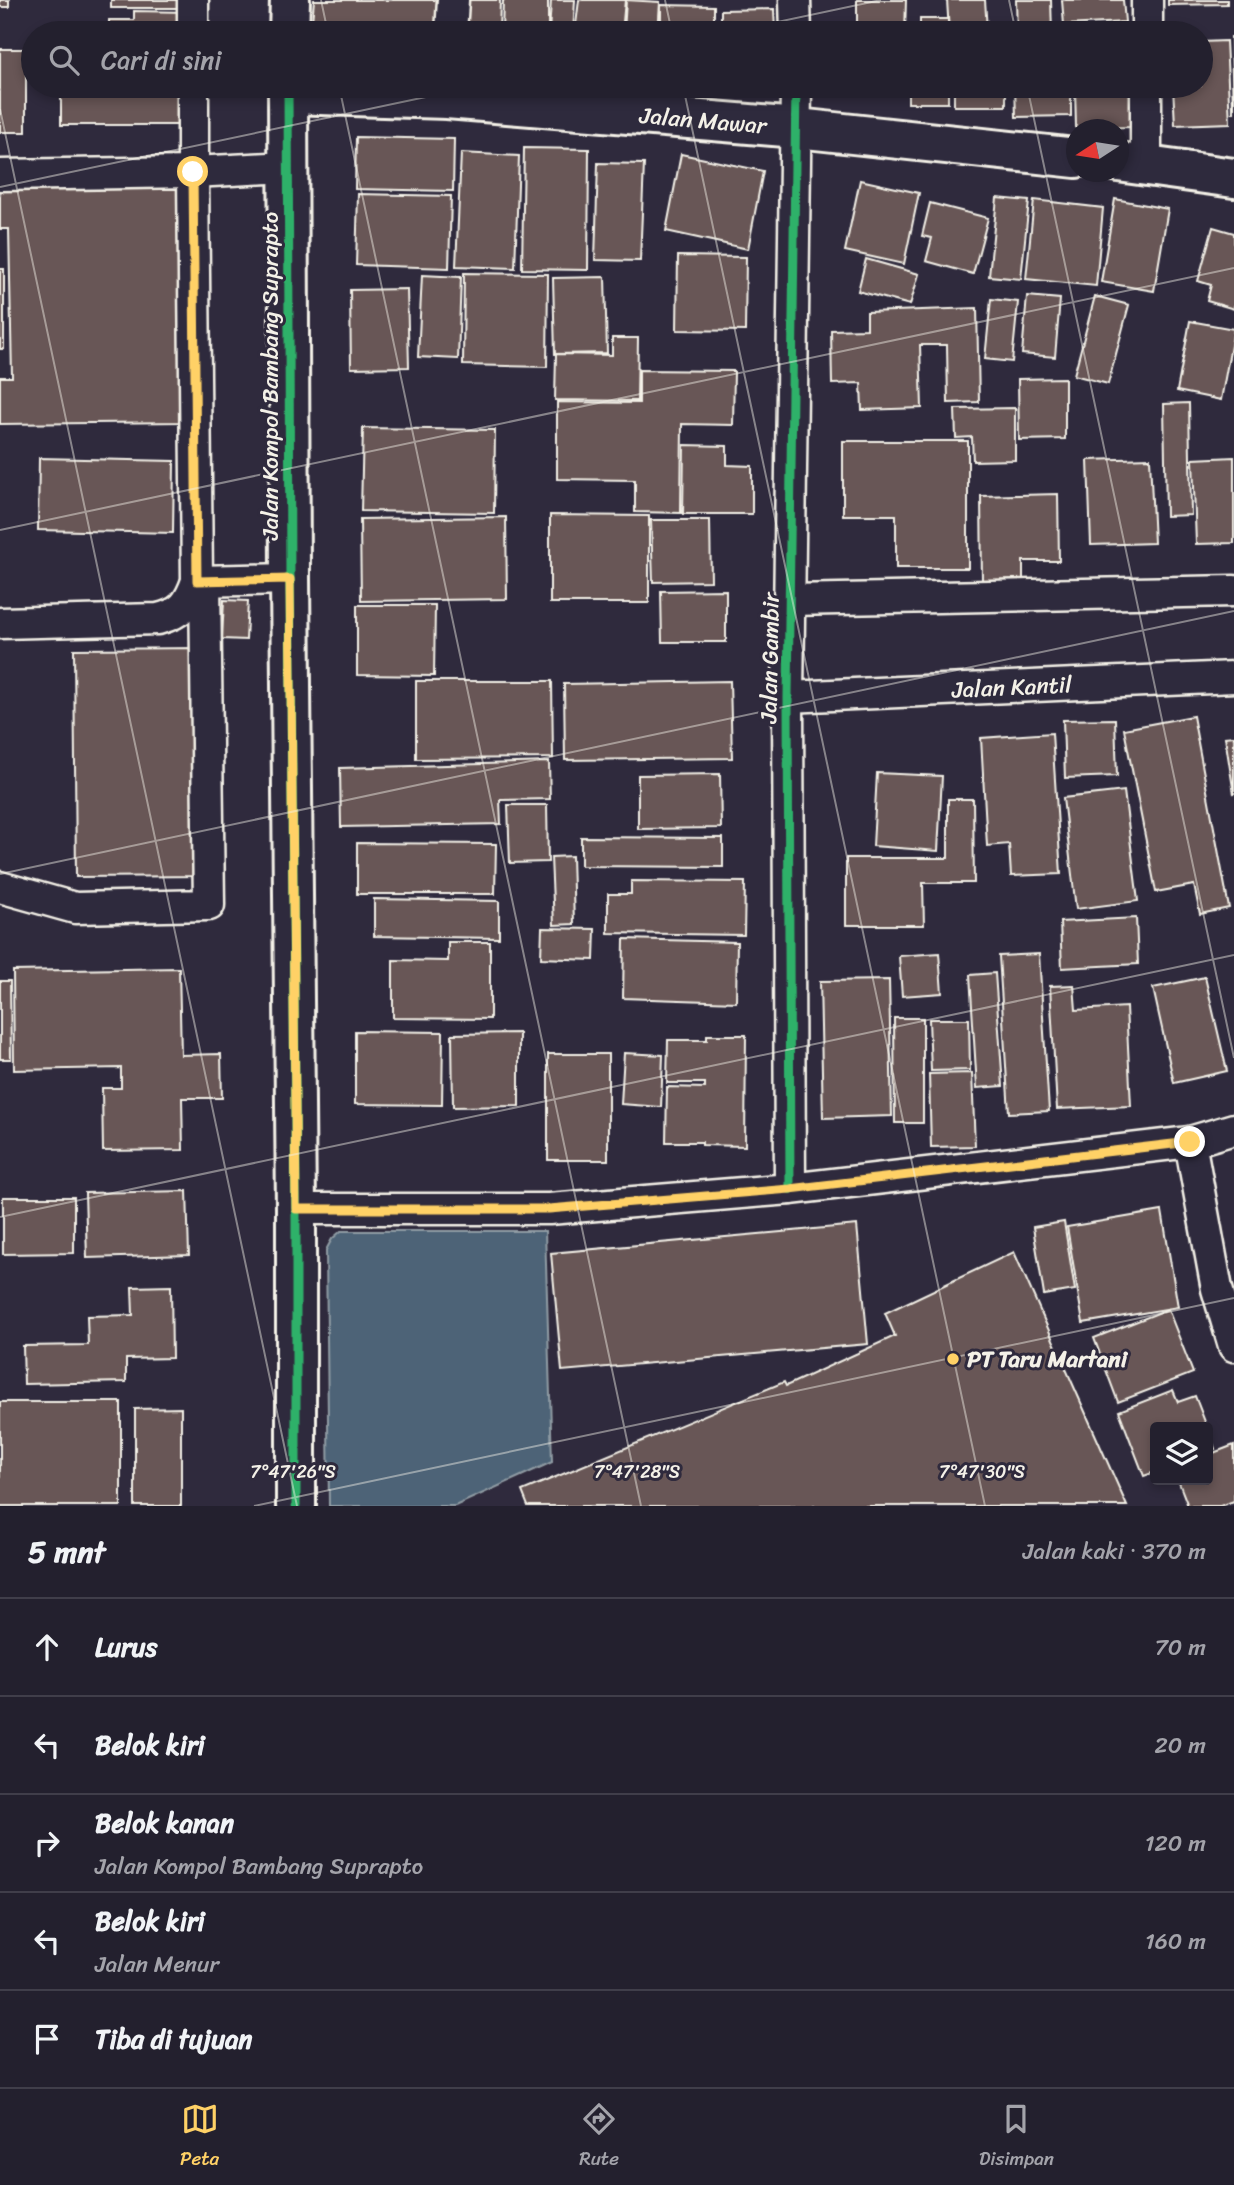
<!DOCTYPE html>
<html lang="id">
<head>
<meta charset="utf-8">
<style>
  :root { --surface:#23202e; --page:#2b2836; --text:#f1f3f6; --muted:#a3a3aa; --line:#403e4a; --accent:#ffd166 }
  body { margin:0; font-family:Sriracha,sans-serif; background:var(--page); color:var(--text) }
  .controls { position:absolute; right:21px; bottom:21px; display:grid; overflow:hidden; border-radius:7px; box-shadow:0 4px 10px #0003 }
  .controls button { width:63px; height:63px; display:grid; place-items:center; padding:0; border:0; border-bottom:2px solid var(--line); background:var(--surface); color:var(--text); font:35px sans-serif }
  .compass { position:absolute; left:1066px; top:119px; width:63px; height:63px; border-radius:50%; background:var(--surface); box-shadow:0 4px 10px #0003; rotate:258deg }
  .stop { position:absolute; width:21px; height:21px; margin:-16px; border:5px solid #ffd166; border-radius:50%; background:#fff }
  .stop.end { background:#ffd166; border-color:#fff; box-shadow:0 2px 7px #0008 }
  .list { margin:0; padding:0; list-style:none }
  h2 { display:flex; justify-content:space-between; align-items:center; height:91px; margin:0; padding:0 28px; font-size:30px }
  h2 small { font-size:23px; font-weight:400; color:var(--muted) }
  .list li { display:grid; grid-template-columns:46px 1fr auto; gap:21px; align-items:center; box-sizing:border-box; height:98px; padding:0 28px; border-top:2px solid var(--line) }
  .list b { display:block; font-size:26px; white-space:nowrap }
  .list p { margin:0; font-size:23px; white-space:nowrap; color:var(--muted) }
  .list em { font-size:23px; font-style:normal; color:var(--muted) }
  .icon { flex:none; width:38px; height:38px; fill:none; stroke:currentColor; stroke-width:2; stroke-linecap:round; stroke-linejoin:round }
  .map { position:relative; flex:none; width:1234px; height:1506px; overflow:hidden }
  .search { position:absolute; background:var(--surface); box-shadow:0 4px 10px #0003; left:21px; right:21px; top:21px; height:77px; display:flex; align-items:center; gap:18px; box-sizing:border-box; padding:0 24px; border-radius:38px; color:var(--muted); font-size:26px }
  .sheet { height:581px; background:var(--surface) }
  nav { display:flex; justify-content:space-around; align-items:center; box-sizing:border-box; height:98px; border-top:2px solid var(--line); background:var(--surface); font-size:19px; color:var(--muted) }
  nav a { display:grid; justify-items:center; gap:4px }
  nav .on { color:var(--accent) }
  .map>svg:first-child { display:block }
</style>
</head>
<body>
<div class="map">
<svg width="1234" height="1506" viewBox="0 0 1234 1506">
  <rect width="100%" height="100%" fill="#2f2a3d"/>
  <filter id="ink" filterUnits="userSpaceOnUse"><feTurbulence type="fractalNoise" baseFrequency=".0143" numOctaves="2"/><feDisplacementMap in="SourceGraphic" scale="14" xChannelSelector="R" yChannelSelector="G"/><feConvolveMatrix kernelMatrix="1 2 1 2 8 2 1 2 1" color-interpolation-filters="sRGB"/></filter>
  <g filter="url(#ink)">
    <path fill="#4d6477" stroke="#909ca4" stroke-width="2" d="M341 1231H545L552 1462 455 1506H329L326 1250 332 1239Z"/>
    <g fill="#685756" stroke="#f4f1e8" stroke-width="2">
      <rect x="0" y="0" width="9" height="7"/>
      <rect x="111" y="0" width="78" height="8"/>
      <path d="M314 0H445L443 33H311Z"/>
      <path d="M457 0H500L499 33H456Z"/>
      <path d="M503 0H548V33H502Z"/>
      <path d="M551 0H575L573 33H549Z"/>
      <path d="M579 0H625L622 33H575Z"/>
      <path d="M626 0 660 2 658 33H624Z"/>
      <path d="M857 0H906L905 33H857Z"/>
      <path d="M947 0H985L987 30 949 32Z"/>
      <path d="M1016 0H1051L1052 33H1017Z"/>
      <path d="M1062 0H1123L1125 22 1064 25Z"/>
      <path d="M1168 0H1227V4L1168 5Z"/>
      <path d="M661 5 714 6V33H661Z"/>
      <path d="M774 9 775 33H721V10Z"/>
      <path d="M134 11 188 12V33H109V20H134Z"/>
      <rect x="920" y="19" width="28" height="14"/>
      <path d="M1231 37H1234V112H1233Z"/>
      <path d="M1226 41 1230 123 1175 125 1173 86H1201V42Z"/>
      <rect x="0" y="49" width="26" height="83"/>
      <path d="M110 86H188L189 125H61V88H110Z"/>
      <rect x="908" y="86" width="40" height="17"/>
      <rect x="954" y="86" width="52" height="20"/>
      <path d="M1015 86H1071V116L1016 117Z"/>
      <path d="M1075 86H1134V127L1076 128Z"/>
      <path d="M356 137 454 139 453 191 355 189Z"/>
      <path d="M524 148 589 149 588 270 522 269Z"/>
      <path d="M461 153 519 156 515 268 456 266Z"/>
      <path d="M681 154 763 171 748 249 666 231Z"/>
      <path d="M598 163 644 164 640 261 595 260Z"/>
      <path d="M860 180 919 193 904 264 845 251Z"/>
      <path d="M180 181 184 422 0 424V377H12L9 229H0V183Z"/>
      <path d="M358 194 451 196 449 268 356 265Z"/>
      <path d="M997 198 1029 201 1021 279 989 276Z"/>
      <path d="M1115 199 1168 209 1154 291 1101 282Z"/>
      <path d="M1034 200 1103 208 1096 286 1026 279Z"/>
      <path d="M930 203 988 218 973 274 926 261 932 238 922 236Z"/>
      <path d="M1213 227 1234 233V309L1207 301 1211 285 1198 281Z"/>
      <path d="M678 256 746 257 745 331 677 330Z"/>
      <path d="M866 259 919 274 910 305 858 291Z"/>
      <rect x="0" y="269" width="4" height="80"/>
      <path d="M464 273 548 274 547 367 463 365Z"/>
      <path d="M422 275 461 277 458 359 418 357Z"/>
      <path d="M605 277 607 353 555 354 553 278Z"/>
      <path d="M407 289 409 367 351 368 350 290Z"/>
      <path d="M1027 296 1060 299 1055 357 1022 354Z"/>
      <path d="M1095 296 1129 305 1108 384 1074 375Z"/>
      <path d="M991 299 1018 302 1012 362 985 359Z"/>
      <path d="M977 308 979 402 948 403 947 345H920L922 408 862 410 861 383 832 384 831 330 867 329V312Z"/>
      <path d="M1190 321 1234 329 1221 400 1177 391Z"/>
      <path d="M612 338H638L637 401 555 400 556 354 612 355Z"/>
      <path d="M639 370 734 371 733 425 682 424 681 513 635 512V480L557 479V402L639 403Z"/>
      <path d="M1065 378V439L1019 440 1018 379Z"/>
      <path d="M1189 403 1191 515 1166 516 1164 404Z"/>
      <path d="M1015 408V460L973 461 972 437 956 438 955 409Z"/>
      <path d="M363 428 495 430 494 513 361 511Z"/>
      <path d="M843 441H968V568H896V515H843Z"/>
      <path d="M684 445 727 446V465L752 466V514H683Z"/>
      <path d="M1234 457V543L1196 544 1193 459Z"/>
      <path d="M39 458 174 461 173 533 38 530Z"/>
      <path d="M1150 458 1154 543 1091 545 1088 460Z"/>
      <path d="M1058 494 1059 561H1023V580L982 581 981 496Z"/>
      <path d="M550 515 649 516V603H550Z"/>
      <path d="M506 517 507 599 361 601 360 519Z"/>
      <path d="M651 520H710L711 581 653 582Z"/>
      <path d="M726 590V642H662L661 591Z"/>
      <path d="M224 600 248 601 246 640 222 639Z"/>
      <path d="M357 605H435L434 676 357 675Z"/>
      <path d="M204 648 207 876 76 877 74 649Z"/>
      <path d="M416 681H552L553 758 416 759Z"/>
      <path d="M730 681 732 758 565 760 564 684Z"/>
      <path d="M1193 716 1229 908 1200 914 1194 885 1156 892 1124 729Z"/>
      <path d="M1115 719 1117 776 1065 778 1063 720Z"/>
      <path d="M1052 733 1061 874 1011 876 1009 844 987 846 981 738Z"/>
      <path d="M1234 736V794L1225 737Z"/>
      <path d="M549 762 550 799 500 800 501 824 341 827 340 768Z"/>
      <path d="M877 773 942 776 938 851 873 846Z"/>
      <path d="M720 774 721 828 638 829V775Z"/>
      <path d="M1124 791 1138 901 1076 909 1063 798Z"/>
      <path d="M948 799H973L974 883H923L924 925H846V858H948Z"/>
      <path d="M508 805H547L548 862 510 863Z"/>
      <path d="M581 837 723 838V867L581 866Z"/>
      <path d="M357 843 496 844 495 894H357Z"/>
      <path d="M572 856 574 924 554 925 551 857Z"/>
      <path d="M631 881 745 882 744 935 608 933V894H631Z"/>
      <path d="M374 899 499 901V938L374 936Z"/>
      <path d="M1136 918 1138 964 1062 968 1060 922Z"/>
      <path d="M542 928 595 929 594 960 541 958Z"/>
      <path d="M624 939 737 942 736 1002 623 998Z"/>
      <path d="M448 942H490V1019L393 1018V960L448 961Z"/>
      <path d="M939 953 942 993 902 996 899 956Z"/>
      <path d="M1039 954 1049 1111 1009 1113 999 956Z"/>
      <path d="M179 968 181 1055 221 1054 222 1098H182L183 1150 103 1151 102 1088H121V1068L14 1070 13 971Z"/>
      <path d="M995 973 1003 1086 977 1088 970 975Z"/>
      <path d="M1205 977 1227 1071 1174 1083 1153 988Z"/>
      <path d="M889 980 892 1116 823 1118 820 981Z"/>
      <path d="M0 981H10L11 1059H0Z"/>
      <path d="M1074 985 1076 1010 1126 1007 1131 1106 1057 1109 1050 986Z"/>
      <path d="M894 1018H923V1123H895Z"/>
      <path d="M929 1019H969L970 1070 931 1071Z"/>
      <path d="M355 1031 443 1032 442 1105 355 1104Z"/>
      <path d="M519 1033V1106L453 1107 452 1034Z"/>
      <path d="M707 1035H746L745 1146 702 1145V1142H666L667 1087 705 1088V1083H667L668 1040H707Z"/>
      <path d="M624 1053 663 1055 661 1107 621 1104Z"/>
      <rect x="548" y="1054" width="60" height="106"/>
      <path d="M972 1073 975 1146 931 1147 929 1074Z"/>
      <path d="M187 1191 189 1255 87 1258 85 1193Z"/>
      <path d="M3 1197H74V1253L3 1254Z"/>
      <path d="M1162 1211 1178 1307 1083 1323 1067 1227Z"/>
      <path d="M1064 1222 1075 1290 1044 1295 1033 1227Z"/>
      <path d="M857 1225 868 1344 562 1371 551 1253Z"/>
      <path d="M1014 1252 1127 1506H528L522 1491 784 1382 786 1386 895 1336 885 1313Z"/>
      <path d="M171 1286 172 1358 126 1359V1382L24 1384 23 1346 88 1345 87 1316 133 1315 132 1287Z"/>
      <path d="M1168 1309 1193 1373 1118 1402 1094 1338Z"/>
      <path d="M1173 1390 1178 1402 1195 1396 1207 1427H1155V1472L1144 1476 1119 1411Z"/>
      <rect x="0" y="1402" width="121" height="104"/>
      <path d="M181 1408V1506H135V1409Z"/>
      <path d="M1208 1428 1215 1449 1208 1452Z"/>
      <path d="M1234 1445V1501L1220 1506H1188L1178 1480H1208V1455Z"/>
    </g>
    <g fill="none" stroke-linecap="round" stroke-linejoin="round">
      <g stroke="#f4f1e8" stroke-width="35">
        <g id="street">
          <path d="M193 0V33"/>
          <path d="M795 0 796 33"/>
          <path d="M451 33 453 0"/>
          <path d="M1147 33V0"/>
          <path d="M193 86V172L288 167"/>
          <path d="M1146 165V86"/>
          <path d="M0 175 193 172 197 581C189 604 182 613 158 619L0 623"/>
          <path d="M197 581 290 579"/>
          <path d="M790 600 1234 591"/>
          <path id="s1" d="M788 697 1234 677"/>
          <path d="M0 887 75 908 209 905 205 581"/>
          <path d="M1190 1142 1217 1289 1234 1346"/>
          <path d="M790 1189 788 697 796 86"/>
          <path d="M296 1209H549L790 1189 1190 1142 1234 1129"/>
        </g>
      </g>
      <g stroke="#f4f1e8" stroke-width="44">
        <g id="secondary">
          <path d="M289 33 290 0"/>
          <path d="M288 86 290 579 296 1209V1506"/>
          <path id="s2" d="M288 94 447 99 797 128 1076 158"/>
          <path d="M1118 162 1234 178"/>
        </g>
      </g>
      <use href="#street" stroke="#2f2a3d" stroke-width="30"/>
      <use href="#secondary" stroke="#2f2a3d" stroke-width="38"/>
      <g stroke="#2f2a3d" stroke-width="13">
        <g id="cycleway">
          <path d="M288 86 290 579 296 1209V1506"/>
          <path d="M790 1189 788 697 796 86"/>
        </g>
      </g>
      <use href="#cycleway" stroke="#2db169" stroke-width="9"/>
    </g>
  </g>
  <g fill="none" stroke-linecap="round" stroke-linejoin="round" filter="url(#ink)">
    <path stroke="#ffd166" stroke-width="9" d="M193 172 197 581 290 579 296 1209H549L790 1189 1190 1142"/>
  </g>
  <path fill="none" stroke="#f4f1e8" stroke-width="2" stroke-opacity="0.45" d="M321 0 328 33M665 0 672 33M1009 0 1016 33M725 33 881 0M339 86 641 1506M683 86 985 1506M1027 86 1234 1058M0 109 297 1506M0 187 478 86M0 530 1234 268M0 874 1234 611M0 1217 1234 955M254 1506 1234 1298"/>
  <circle fill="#ffd166" stroke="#2f2a3d" stroke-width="2.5" cx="953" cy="1359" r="7"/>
  <g text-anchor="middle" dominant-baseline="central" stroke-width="6" stroke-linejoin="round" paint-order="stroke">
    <g font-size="23" fill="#f4f1e8" stroke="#2f2a3d">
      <text stroke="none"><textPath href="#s2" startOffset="416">Jalan Mawar</textPath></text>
      <text transform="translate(270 376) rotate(-90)">Jalan Kompol Bambang Suprapto</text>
      <text transform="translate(770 658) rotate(-89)">Jalan Gambir</text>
      <text stroke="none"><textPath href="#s1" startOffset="224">Jalan Kantil</textPath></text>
    </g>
    <g font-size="23" font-weight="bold" fill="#f4f1e8" stroke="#2f2a3d" text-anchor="start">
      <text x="967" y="1359">PT Taru Martani</text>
    </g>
  </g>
  <g font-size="18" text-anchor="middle" fill="#f4f1e8" stroke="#2f2a3d" stroke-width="6" stroke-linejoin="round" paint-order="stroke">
    <text x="293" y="1478">7°47'26"S</text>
    <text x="637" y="1478">7°47'28"S</text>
    <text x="982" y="1478">7°47'30"S</text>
  </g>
</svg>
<div class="controls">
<button><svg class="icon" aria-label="layers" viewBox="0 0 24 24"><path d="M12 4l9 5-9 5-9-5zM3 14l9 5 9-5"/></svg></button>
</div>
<svg class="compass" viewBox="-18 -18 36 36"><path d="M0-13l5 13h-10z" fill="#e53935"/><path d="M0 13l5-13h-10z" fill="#a3a3aa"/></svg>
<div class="stop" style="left:193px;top:172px"></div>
<div class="stop end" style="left:1190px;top:1142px"></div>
<div class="search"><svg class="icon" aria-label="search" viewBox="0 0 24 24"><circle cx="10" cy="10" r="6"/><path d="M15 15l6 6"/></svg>Cari di sini</div>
</div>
<section class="sheet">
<h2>5 mnt<small>Jalan kaki · 370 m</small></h2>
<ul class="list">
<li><svg class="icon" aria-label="ahead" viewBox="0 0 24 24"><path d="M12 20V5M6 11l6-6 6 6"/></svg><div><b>Lurus</b></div><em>70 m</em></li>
<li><svg class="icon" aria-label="left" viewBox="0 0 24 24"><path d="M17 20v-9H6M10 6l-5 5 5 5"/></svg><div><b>Belok kiri</b></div><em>20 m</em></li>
<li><svg class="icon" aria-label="right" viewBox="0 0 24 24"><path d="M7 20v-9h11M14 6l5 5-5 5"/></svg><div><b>Belok kanan</b><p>Jalan Kompol Bambang Suprapto</p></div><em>120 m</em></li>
<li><svg class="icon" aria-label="left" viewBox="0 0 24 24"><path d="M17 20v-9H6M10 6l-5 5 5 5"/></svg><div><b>Belok kiri</b><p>Jalan Menur</p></div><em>160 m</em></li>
<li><svg class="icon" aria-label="arrive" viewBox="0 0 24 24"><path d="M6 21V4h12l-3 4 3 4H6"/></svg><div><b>Tiba di tujuan</b></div></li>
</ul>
</section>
<nav>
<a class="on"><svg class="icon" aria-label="map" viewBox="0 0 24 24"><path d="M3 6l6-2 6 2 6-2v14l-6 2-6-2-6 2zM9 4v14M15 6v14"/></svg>Peta</a>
<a><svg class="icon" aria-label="directions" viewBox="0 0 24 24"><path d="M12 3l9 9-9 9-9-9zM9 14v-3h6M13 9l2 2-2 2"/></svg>Rute</a>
<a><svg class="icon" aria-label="saved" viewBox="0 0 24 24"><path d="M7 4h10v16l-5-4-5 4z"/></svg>Disimpan</a>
</nav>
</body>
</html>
